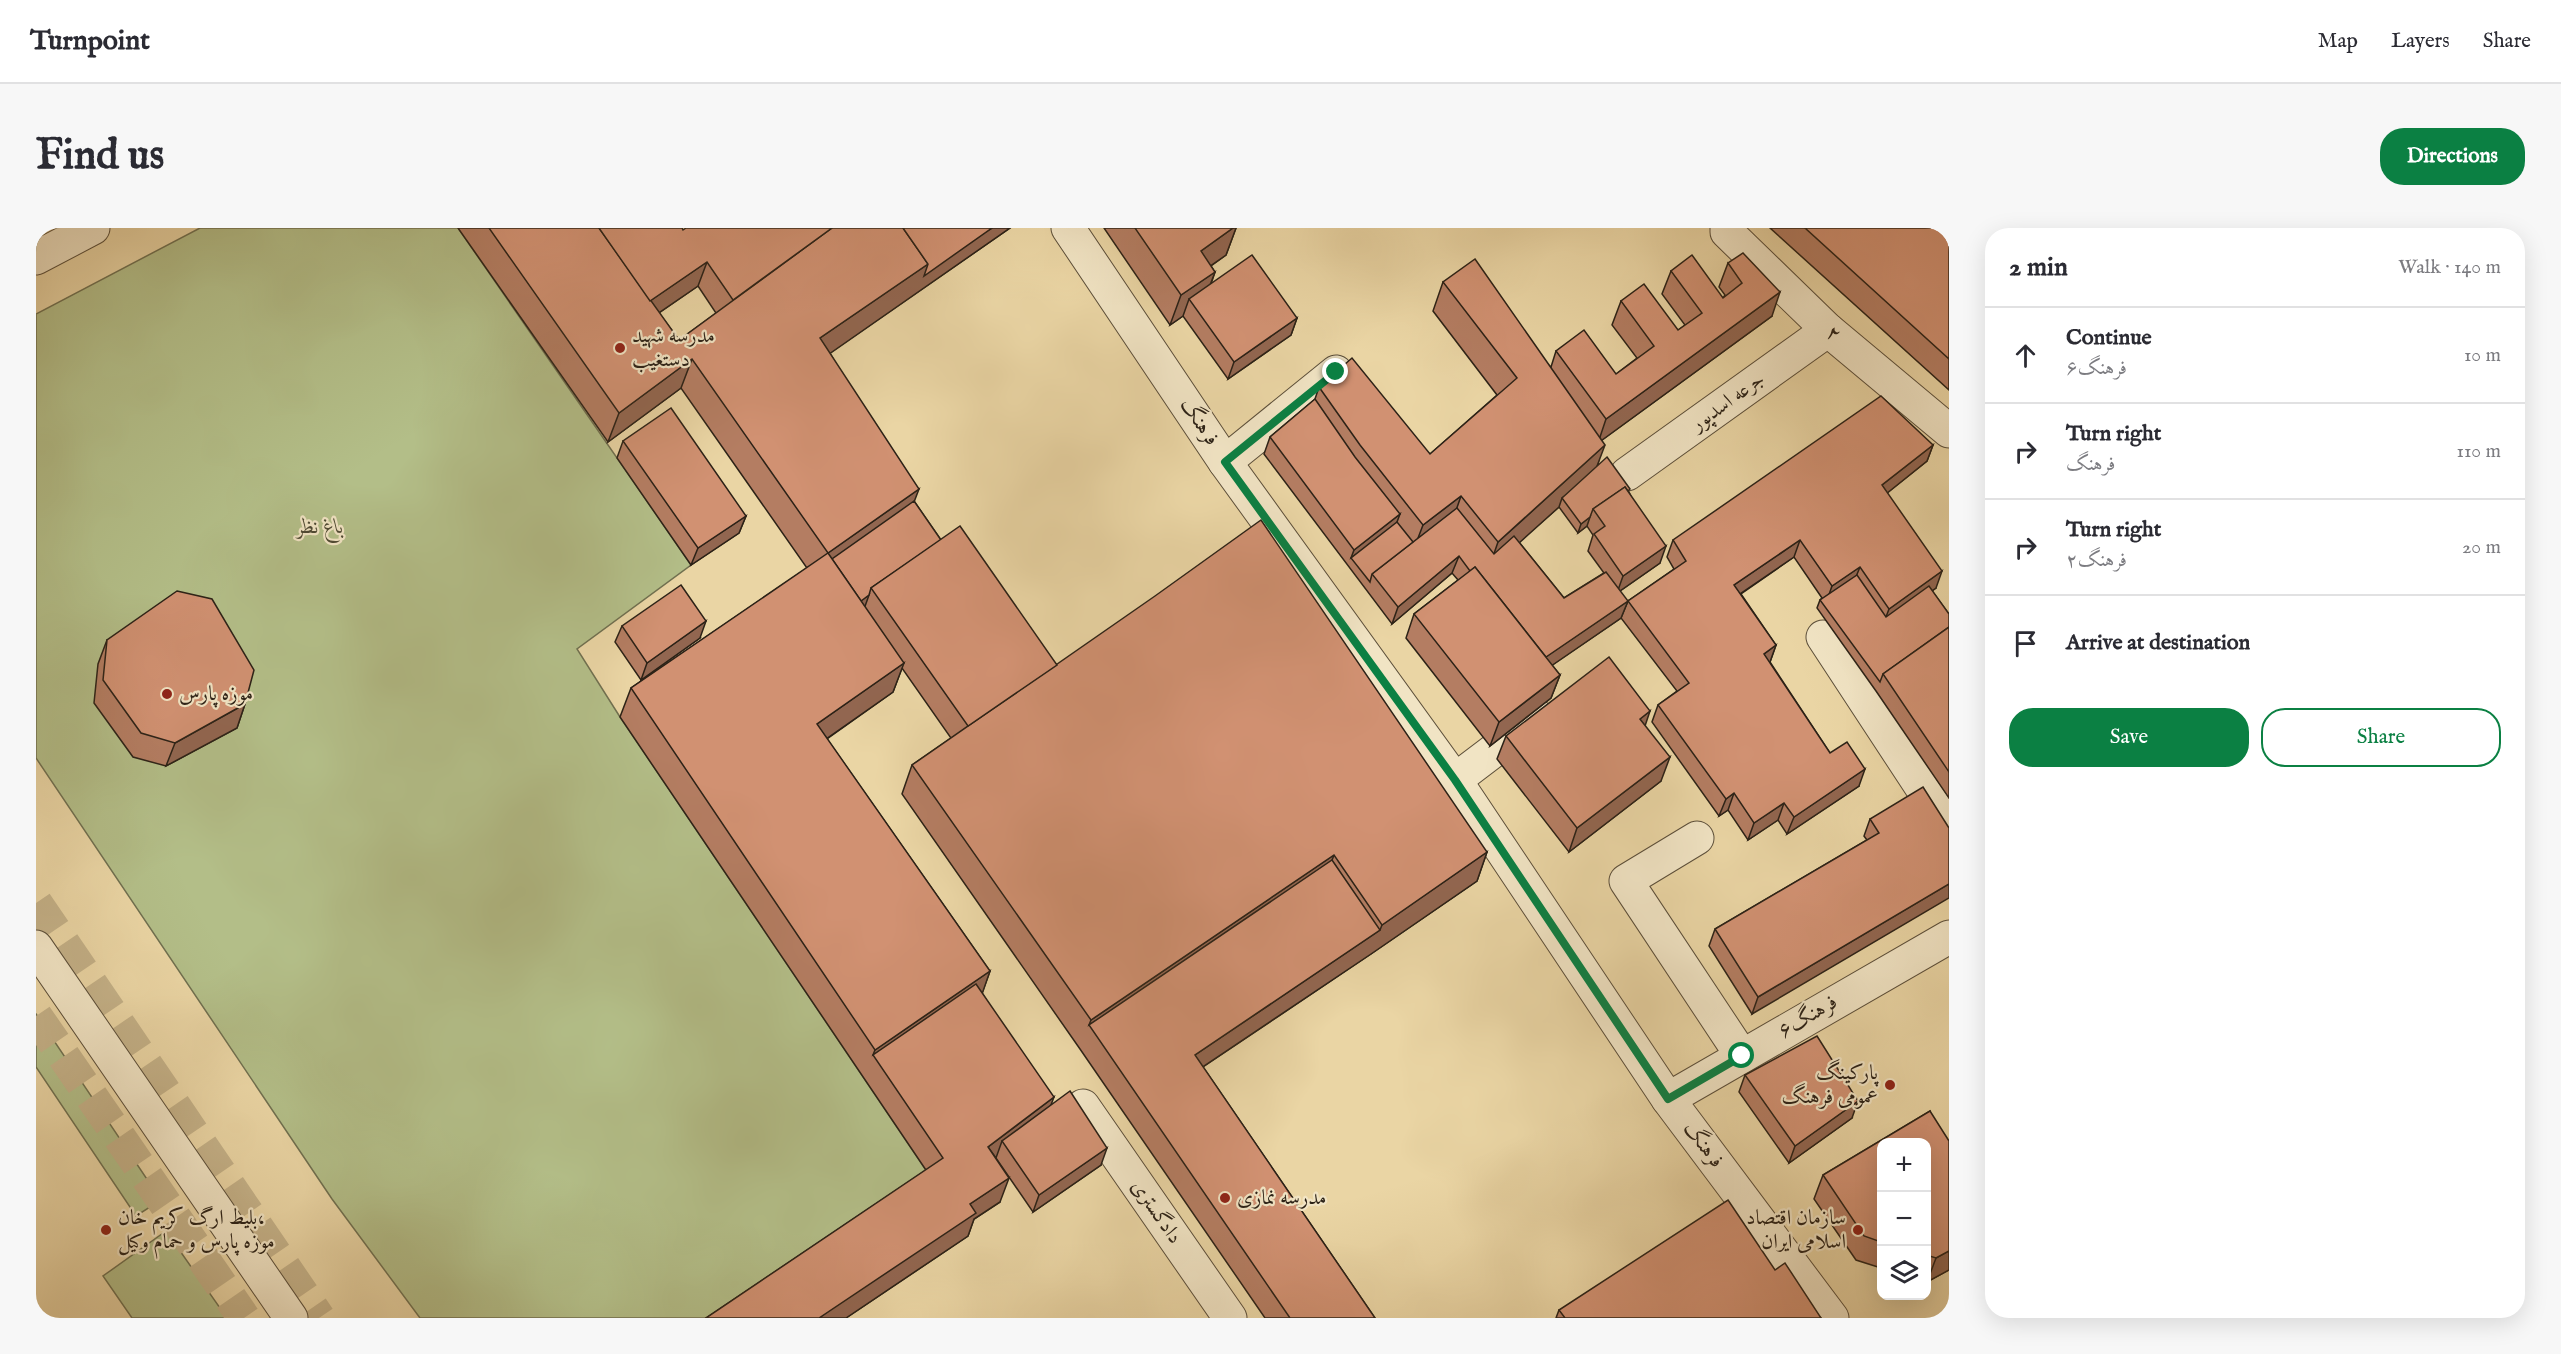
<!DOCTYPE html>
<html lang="en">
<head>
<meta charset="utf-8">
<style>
  :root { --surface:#fff; --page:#f7f7f7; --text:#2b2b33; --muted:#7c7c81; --line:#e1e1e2; --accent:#0b8043 }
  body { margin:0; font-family:"IM FELL English",Amiri,serif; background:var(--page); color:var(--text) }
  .controls { position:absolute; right:18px; bottom:18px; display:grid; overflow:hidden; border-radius:12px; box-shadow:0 6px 24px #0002 }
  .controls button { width:54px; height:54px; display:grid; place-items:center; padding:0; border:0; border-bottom:2px solid var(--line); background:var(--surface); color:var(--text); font:30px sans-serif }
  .stop { position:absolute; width:18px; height:18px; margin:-14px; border:4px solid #0b8043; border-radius:50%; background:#fff }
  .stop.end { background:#0b8043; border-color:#fff; box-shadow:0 2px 6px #0008 }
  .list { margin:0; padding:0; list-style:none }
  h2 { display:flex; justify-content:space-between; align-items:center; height:78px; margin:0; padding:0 24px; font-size:26px }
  h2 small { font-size:20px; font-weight:400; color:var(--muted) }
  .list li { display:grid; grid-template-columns:39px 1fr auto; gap:18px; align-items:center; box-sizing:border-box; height:96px; padding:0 24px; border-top:2px solid var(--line) }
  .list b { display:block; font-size:22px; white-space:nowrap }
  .list p { margin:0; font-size:20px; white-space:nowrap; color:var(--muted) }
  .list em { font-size:20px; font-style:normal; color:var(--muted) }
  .actions { display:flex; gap:12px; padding:18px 24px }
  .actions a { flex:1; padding:14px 0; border:2px solid var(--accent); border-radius:24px; text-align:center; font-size:21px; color:var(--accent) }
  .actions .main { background:var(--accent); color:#fff }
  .icon { flex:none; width:33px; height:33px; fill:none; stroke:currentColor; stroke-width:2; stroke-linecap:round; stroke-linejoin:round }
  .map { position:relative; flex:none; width:1913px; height:1090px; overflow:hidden; border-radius:24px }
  header { display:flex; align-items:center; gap:36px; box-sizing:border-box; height:84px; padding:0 30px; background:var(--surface); border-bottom:2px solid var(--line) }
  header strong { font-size:28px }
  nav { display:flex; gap:33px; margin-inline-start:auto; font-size:21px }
  .intro { display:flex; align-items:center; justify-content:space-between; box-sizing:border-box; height:144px; padding:0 36px }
  h1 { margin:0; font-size:42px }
  .button { padding:15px 27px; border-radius:24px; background:var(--accent); color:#fff; font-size:21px; font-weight:700 }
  main { display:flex; gap:36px; padding:0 36px }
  aside { flex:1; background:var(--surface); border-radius:24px; box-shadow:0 6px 24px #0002 }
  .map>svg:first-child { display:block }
</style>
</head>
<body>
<header>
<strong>Turnpoint</strong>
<nav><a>Map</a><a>Layers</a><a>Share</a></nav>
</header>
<div class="intro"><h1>Find us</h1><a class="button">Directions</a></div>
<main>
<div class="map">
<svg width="1913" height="1090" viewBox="0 0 1913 1090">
  <rect width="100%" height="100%" fill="#ead5a4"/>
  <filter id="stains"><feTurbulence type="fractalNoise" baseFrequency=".00333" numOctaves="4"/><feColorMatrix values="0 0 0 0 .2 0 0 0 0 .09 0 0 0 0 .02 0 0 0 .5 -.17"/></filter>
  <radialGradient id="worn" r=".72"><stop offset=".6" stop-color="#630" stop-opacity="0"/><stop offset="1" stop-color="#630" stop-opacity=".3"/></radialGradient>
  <g fill="#b3be88" stroke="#707050" stroke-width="1.5">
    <path d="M164 0H422L655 337 541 421 584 489 898 954 697 1090H384L296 971 0 530V86Z"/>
    <path d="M0 786 125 972 100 988 0 839Z"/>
    <path d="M130 1003 191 1090H96L67 1048Z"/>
  </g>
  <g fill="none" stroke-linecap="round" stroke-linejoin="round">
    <g stroke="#c4b188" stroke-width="33" stroke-dasharray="33 16" stroke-linecap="butt">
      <path d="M0 675 283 1090"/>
      <path d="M0 788 208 1090"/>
    </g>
    <g stroke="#5c4f3a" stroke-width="35">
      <g id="minor">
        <path d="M1032 0 1189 234 1419 552 1632 871 1796 1090"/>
        <path d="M1691 0V4L1792 102 1913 203"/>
        <path d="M0 30 57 0"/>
        <path d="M1189 234 1300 144"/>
        <path d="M1591 246 1792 102"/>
        <path d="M1787 409 1913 601"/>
        <path d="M1419 552 1502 489"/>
        <path d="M1661 610 1590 653 1706 828"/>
        <path d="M0 719 255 1090"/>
        <path d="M1632 871 1913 709"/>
        <path d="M1047 878 1194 1090"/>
      </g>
    </g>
    <use href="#minor" stroke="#f1e4c4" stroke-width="33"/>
  </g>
  <g fill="#b47d62" stroke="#2c2217" stroke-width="1.5" fill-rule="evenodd">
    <path d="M422 0H646L647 2 974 0 794 125 878 273 905 312 1021 437 1451 624 1441 653 1335 726 1167 839 1339 1090H1229L1044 821 866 566 876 537 915 510 866 440 857 464 791 511 954 743 946 765 1015 877 1065 937 997 984 960 930 964 974 938 991 932 1008 810 1090H670L890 942 584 489 595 460 771 340 645 160 572 214ZM662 58 680 85 643 112 623 85Z"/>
    <path d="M1068 0H1200L1190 27 1175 38 1179 44 1175 56 1261 90 1255 107 1192 151 1147 88 1134 97Z"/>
    <path d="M1734 0H1913V162Z"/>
    <path d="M1692 35 1736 88 1566 212 1562 237 1593 264 1624 335 1584 363 1585 390 1516 437 1524 447 1515 470 1454 518 1370 410 1378 386 1422 352 1416 345 1356 396 1228 226 1234 209 1279 171 1283 159 1394 226 1461 167 1397 83 1407 54 1515 139 1520 123 1580 146 1601 130 1576 97 1585 73 1642 102 1649 97 1626 66 1635 43 1687 70 1689 67 1683 59ZM1523 279 1542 305 1551 298 1557 307 1552 323 1568 345 1528 370 1483 314Z"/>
    <path d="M587 213 710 288 703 305 655 337 581 230Z"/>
    <path d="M1897 217 1891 233 1851 265 1900 360 1896 363 1913 386V570L1840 463 1781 380 1784 372 1786 370 1758 329 1705 366 1740 417 1734 434 1794 525 1823 558 1751 606 1742 592 1712 612 1692 582 1683 588 1616 494 1622 477 1641 463 1585 390 1592 373 1638 341 1631 329 1637 312Z"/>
    <path d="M586 398 664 410 605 452 579 414Z"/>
    <path d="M71 412 209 476 201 500 130 538 97 529 58 475 62 436Z"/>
    <path d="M1609 498 1625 553 1533 624 1461 531 1470 508Z"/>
    <path d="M1834 591 1913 600 1716 786 1673 718 1679 701 1831 612 1828 608Z"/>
    <path d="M1709 847 1816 890 1753 935 1703 864Z"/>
    <path d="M1894 883 1913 1042 1891 1054H1890V915H1845V1040L1820 1032 1778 971 1787 947Z"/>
    <path d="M1739 1042 1785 1090H1520L1523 1082Z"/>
  </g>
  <g fill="#926650" stroke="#2c2217" stroke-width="1.5">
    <path d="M956 0H974L773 140 784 110 892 36Z"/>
    <path d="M1197 0H1200L1190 27 1154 52 1165 23Z"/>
    <path d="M671 34 662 58 602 99 611 75Z"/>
    <path d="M1179 44 1168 73 1153 71 1147 88 1134 97 1145 67Z"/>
    <path d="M1744 64 1736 88 1562 215 1570 191Z"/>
    <path d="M1261 90 1255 107 1192 151 1198 134Z"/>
    <path d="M656 131 645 160 572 214 583 185Z"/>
    <path d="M1569 217 1558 246 1526 270 1523 279 1452 343 1462 314Z"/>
    <path d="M1897 217 1891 233 1840 274 1846 257Z"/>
    <path d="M883 261 872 290 794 346 792 325Z"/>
    <path d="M1425 268 1415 297 1379 318 1387 297Z"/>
    <path d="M1364 286 1358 302 1315 330 1318 322Z"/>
    <path d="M710 288 703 305 655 337 662 320Z"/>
    <path d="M1554 289 1551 298 1542 305 1545 296Z"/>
    <path d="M1764 312 1758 329 1692 374 1698 357Z"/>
    <path d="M1630 318 1624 335 1581 365 1587 348Z"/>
    <path d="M1423 328 1416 345 1356 396 1362 379Z"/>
    <path d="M1824 339 1817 356 1790 375 1796 358Z"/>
    <path d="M1906 343 1900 360 1847 397 1853 381Z"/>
    <path d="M833 367 827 384 816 379Z"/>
    <path d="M1592 373 1585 390 1499 449 1505 432Z"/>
    <path d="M670 393 664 410 605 452 611 435Z"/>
    <path d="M1740 417 1734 434 1722 443 1728 426Z"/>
    <path d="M868 435 857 464 770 525 781 496Z"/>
    <path d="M1524 447 1515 470 1454 518 1463 494Z"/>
    <path d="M209 476 201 500 130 538 139 515Z"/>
    <path d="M1614 483 1606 507 1604 491Z"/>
    <path d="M1634 529 1625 553 1533 624 1541 600Z"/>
    <path d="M1829 541 1823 558 1751 606 1758 589Z"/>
    <path d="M1698 565 1692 582 1683 588 1690 571Z"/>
    <path d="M1748 575 1742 592 1712 612 1718 595Z"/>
    <path d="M1451 624 1441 653 1335 726 1150 850 1159 827 1344 702 1346 697Z"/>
    <path d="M1298 627 1287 656 1053 797 1055 792Z"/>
    <path d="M1913 656V670L1716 786 1722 769Z"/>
    <path d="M954 743 944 772 837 827 839 822Z"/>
    <path d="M1018 869 1009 893 966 913 960 930 952 919Z"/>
    <path d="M1822 873 1816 890 1753 935 1759 918Z"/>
    <path d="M1071 920 1065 937 997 984 1003 967Z"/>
    <path d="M973 950 964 974 938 991 932 1008 810 1090H783L934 976Z"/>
    <path d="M1913 1023V1042L1891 1054 1900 1030Z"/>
  </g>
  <g fill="#d19172" stroke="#2c2217" stroke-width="1.5">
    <path d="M453 0H563L643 112 796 0H867L892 36 784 110 883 261 792 325 656 131 583 185Z"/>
    <path d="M563 0H646L647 2 650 0H796L697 72 671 34 614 73Z"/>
    <path d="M867 0H956L888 48 892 36Z"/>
    <path d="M1099 0H1197L1165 23 1179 44 1145 67Z"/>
    <path d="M1769 0H1913V131Z"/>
    <path d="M1707 25 1744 64 1570 191 1520 123 1548 102 1580 146 1618 118 1585 73 1608 56 1642 102 1666 85 1635 43 1656 27 1687 70 1706 55 1692 35Z"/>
    <path d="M1216 27 1261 90 1198 134 1153 71Z"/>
    <path d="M1439 31 1569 217 1462 314 1425 268 1387 297 1324 217 1283 159 1316 130 1394 226 1481 150 1407 54Z"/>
    <path d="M1845 168 1897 217 1846 257 1906 343 1853 381 1824 339 1796 358 1764 312 1698 357 1740 417 1728 426 1794 525 1811 514 1829 541 1758 589 1748 575 1718 595 1698 565 1690 571 1622 477 1653 455 1592 373 1650 333 1637 312Z"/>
    <path d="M1279 171 1319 229 1364 286 1318 322 1234 209Z"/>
    <path d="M635 180 710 288 662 320 587 213Z"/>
    <path d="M1571 229 1594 261 1592 263 1589 259 1557 281 1554 289 1545 296 1526 270Z"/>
    <path d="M1589 259 1630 318 1587 348 1558 306 1569 298 1557 281Z"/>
    <path d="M878 273 905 312 835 360 833 367 825 373 796 331Z"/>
    <path d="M1421 280 1458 326 1478 308 1528 370 1570 344 1592 373 1510 429 1439 339 1434 343 1423 328 1362 379 1336 346Z"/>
    <path d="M1225 292 1451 624 1346 697 1298 627 1055 792 876 537 1119 368Z"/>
    <path d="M1361 294 1377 314 1336 346 1334 354 1315 330Z"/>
    <path d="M924 298 1021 437 932 498 835 360Z"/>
    <path d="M792 325 868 435 781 496 954 743 839 822 595 460Z"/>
    <path d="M1439 339 1524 447 1463 494 1378 386Z"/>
    <path d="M1821 347 1850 389 1893 358 1913 386V399L1847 446 1844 454 1784 372Z"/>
    <path d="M645 357 670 393 611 435 586 398Z"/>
    <path d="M141 363 176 371 218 442 209 476 139 515 105 505 67 452 71 412Z"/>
    <path d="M1913 399V544L1847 446Z"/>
    <path d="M1573 429 1614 483 1604 491 1634 529 1541 600 1470 508Z"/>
    <path d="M1887 559 1913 600V656L1722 769 1679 701 1843 605 1834 591Z"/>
    <path d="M1296 632 1344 702 1159 827 1339 1090H1254L1053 797Z"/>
    <path d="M940 756 1018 869 952 919 973 950 934 976 940 985 783 1090H670L907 930 837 827Z"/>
    <path d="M1781 808 1822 873 1759 918 1709 847Z"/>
    <path d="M1034 863 1071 920 1003 967 966 913Z"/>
    <path d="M1894 883 1913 913V1023L1900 1030 1890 1027V915H1845V1014L1828 1008 1787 947Z"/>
    <path d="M1692 972 1739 1042 1749 1035 1785 1090H1529L1523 1082Z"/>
  </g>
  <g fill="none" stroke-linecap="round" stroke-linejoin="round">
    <path stroke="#0b8043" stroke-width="8" d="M1300 144 1189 234 1419 552 1632 871 1706 828"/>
  </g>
  <g fill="#8f2418" stroke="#f1e4c4" stroke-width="2">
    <circle cx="584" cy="120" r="6"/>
    <circle cx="131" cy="466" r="6"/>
    <circle cx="1854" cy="857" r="6"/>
    <circle cx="1189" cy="970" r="6"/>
    <circle cx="70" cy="1002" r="6"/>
    <circle cx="1822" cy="1002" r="6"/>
  </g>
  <g text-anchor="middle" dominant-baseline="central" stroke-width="4.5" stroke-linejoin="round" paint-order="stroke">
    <g font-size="21" fill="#2c2217" stroke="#f1e4c4">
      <text transform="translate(1797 106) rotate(41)">۲</text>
      <text transform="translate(1692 174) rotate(-36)">جرعه اسدپور</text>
      <text transform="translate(1163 194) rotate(56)">فرهنگ</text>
      <text transform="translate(1772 789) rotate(-30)">فرهنگ۶</text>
      <text transform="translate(1667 917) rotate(53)">فرهنگ</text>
      <text transform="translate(1120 984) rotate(55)">دادگستری</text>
    </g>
    <g font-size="21" fill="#2c2217" stroke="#f1e4c4" text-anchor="start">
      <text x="596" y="108">مدرسه شهید<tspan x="596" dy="24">دستغیب</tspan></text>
      <text x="143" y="466">موزه پارس</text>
      <text x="1842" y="845" text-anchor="end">پارکینگ<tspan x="1842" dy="24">عمومی فرهنگ</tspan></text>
      <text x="1201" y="970">مدرسه نمازی</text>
      <text x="82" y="990">بلیط ارگ کریم خان،<tspan x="82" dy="24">موزه پارس و حمام وکیل</tspan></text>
      <text x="1810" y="990" text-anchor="end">سازمان اقتصاد<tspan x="1810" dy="24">اسلامی ایران</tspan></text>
    </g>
    <g font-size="21" font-style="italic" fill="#4e4933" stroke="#f1e4c4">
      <text x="284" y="299">باغ نظر</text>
    </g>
  </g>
  <rect width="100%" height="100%" filter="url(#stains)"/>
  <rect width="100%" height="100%" fill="url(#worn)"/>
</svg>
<div class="controls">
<button>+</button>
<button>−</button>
<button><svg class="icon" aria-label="layers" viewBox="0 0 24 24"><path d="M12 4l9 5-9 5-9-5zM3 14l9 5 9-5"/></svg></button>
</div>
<div class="stop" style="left:1706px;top:828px"></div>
<div class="stop end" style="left:1300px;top:144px"></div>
</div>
<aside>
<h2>2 min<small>Walk · 140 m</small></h2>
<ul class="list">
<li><svg class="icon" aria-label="ahead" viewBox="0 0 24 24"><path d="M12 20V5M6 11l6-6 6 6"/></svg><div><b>Continue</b><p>فرهنگ۶</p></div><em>10 m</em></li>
<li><svg class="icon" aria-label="right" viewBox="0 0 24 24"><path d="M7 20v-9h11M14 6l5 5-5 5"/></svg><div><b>Turn right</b><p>فرهنگ</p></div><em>110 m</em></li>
<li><svg class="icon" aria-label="right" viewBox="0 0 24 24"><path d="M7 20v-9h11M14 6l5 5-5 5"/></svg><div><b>Turn right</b><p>فرهنگ۲</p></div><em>20 m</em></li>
<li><svg class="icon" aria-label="arrive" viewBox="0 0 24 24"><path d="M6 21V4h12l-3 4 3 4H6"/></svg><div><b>Arrive at destination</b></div></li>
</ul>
<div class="actions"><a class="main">Save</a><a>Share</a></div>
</aside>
</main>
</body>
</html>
